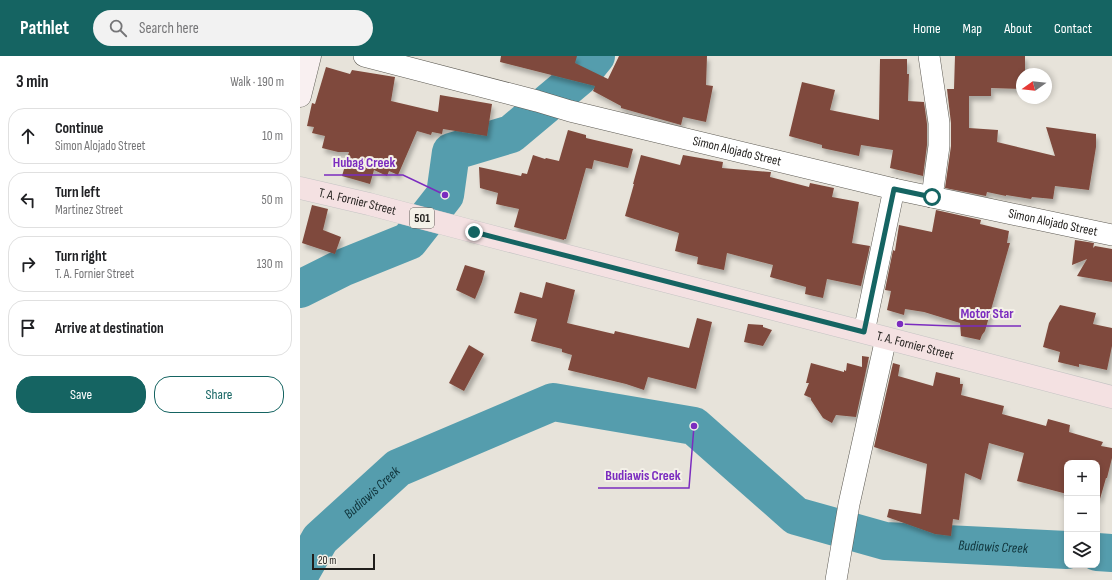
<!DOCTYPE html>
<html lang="en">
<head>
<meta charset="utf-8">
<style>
  :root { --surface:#fff; --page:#f2f2f2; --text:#202124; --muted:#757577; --line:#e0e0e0; --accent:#156462 }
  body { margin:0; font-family:"Sofia Sans Condensed",sans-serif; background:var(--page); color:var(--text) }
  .controls { position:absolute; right:12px; bottom:12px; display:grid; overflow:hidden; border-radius:8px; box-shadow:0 2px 6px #0003 }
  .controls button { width:36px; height:36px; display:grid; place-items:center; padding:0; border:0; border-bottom:1px solid var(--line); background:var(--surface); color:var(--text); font:20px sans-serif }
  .compass { position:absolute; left:716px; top:12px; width:36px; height:36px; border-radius:50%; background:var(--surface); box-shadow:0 2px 6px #0003; rotate:255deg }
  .scale { position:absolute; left:12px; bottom:10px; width:63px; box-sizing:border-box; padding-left:4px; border:2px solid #201e1b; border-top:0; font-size:11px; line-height:14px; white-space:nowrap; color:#201e1b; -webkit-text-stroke:3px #f4f1e8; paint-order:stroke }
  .stop { position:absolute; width:12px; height:12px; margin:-9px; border:3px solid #156462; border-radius:50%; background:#fff }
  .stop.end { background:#156462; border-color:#fff; box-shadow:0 1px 4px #0008 }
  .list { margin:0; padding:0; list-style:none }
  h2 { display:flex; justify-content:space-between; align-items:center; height:52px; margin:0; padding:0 16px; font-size:17px }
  h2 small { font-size:13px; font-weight:400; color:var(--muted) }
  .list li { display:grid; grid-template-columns:26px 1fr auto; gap:12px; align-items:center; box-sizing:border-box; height:56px; margin:0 8px 8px; padding:0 8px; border:1px solid var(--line); border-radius:16px }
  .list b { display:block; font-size:15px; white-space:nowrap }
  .list p { margin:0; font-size:13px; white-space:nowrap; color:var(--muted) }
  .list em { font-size:13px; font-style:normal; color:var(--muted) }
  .actions { display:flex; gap:8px; padding:12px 16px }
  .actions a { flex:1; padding:9px 0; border:1px solid var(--accent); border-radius:16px; text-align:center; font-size:14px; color:var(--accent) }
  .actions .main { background:var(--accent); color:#fff }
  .icon { flex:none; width:22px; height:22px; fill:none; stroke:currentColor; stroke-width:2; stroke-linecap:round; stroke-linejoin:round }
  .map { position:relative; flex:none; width:812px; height:524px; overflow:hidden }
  header { display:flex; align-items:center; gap:24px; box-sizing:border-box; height:56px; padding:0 20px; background:var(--accent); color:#fff }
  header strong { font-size:19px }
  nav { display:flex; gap:22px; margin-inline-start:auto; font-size:14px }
  .search { width:280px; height:36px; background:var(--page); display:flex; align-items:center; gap:10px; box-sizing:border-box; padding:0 14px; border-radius:22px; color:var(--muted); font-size:15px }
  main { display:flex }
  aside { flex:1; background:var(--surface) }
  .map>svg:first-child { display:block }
</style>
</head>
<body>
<header>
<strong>Pathlet</strong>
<div class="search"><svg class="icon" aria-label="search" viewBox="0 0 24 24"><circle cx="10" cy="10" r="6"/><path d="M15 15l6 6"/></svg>Search here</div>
<nav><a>Home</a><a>Map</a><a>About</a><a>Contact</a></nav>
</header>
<main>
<aside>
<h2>3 min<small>Walk · 190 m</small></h2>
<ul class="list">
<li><svg class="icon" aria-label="ahead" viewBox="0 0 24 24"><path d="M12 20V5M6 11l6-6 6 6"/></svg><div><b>Continue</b><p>Simon Alojado Street</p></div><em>10 m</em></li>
<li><svg class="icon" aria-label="left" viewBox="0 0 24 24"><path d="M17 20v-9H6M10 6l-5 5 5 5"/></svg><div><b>Turn left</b><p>Martinez Street</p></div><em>50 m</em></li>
<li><svg class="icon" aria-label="right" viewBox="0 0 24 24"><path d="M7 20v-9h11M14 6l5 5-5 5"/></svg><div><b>Turn right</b><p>T. A. Fornier Street</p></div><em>130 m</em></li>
<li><svg class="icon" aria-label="arrive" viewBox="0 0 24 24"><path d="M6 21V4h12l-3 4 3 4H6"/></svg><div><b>Arrive at destination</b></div></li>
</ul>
<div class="actions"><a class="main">Save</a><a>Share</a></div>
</aside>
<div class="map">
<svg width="812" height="524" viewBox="0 0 812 524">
  <defs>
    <filter id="shadow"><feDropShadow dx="2.5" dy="4.5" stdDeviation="2" flood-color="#0004"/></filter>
  </defs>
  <rect width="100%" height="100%" fill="#e7e3da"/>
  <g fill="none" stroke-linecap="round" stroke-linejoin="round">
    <g stroke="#559dad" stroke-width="38">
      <path d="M0 233 42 212 109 185 145 139 151 96 211 78 279 21 296 0"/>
      <path d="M797 496 812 497"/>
      <path id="s1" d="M0 518 20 483 98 412 253 346 394 370 496 460 585 485 767 494"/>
    </g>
  </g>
  <g fill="#7f4a3c" filter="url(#shadow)">
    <path d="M201 0H277L275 7 308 23 319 0H407L406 29 413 30 406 66 383 61 381 69 321 52V50L293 35 295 30 200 6Z"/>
    <path d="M655 0H725V18H722V33L691 32V40H669V72L698 74 697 86 755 100 746 71 796 78V91L789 134 755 130 753 143 732 141 731 143 706 139V140L687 136 686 140 645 132 651 90V67L647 33H654Z"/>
    <path d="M580 3H607V18H609L608 45 624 46 627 68V89L623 120 590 112 593 94 561 89 559 100 522 92V89L489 80 502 26 535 34 530 54 579 64Z"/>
    <path d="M26 11 50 18 52 14 95 21 91 45 138 56 140 39 192 48 187 80 143 73 142 78 132 76 131 79 117 75 98 119 89 115 87 120 74 114 70 128 42 120 49 96H38L22 92 25 80 12 77 14 71 7 70 12 47 15 48Z"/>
    <path d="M268 74 286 79V82L333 93 328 112 294 104 292 113 286 112 266 183H264V184L214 171 219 153 196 148 198 137 180 132 179 111 221 120 222 117 227 118 233 99 245 103 246 102 259 105Z"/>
    <path d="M341 99 380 109 383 99 423 106 422 112 470 116H471L470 121 509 131 510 127 534 132 532 141 559 146 552 187 570 190 561 230 527 223 523 242 505 238 506 231 470 221 473 209 427 197 424 214 397 208 398 201 375 195 379 177 325 160 334 128H333Z"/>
    <path d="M12 149 28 153 23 174 41 181 35 198 2 187Z"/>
    <path d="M636 154 681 164 680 168 709 175 707 187H710L685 275 682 279 680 284 661 280 660 267 624 256 605 253 604 259 587 254 591 235 585 234 593 194 595 195 599 169 632 176Z"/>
    <path d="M775 184 794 187 793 192 795 190 812 193V226L777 220 787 203 772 209Z"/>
    <path d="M165 209 185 215 182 226 175 243 156 234Z"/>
    <path d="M246 226 275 234 267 267 314 278 315 275 389 292 397 262 412 266 396 333 348 321 344 334 326 328 268 314 272 299 262 296V293L231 285 237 263 214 257 220 236 242 242Z"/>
    <path d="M760 249 796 257 793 268 812 272V290L807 314 779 308V311L758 306 760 296 743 291 749 267Z"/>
    <path d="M448 268 463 269V271L472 274 463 290 444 286Z"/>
    <path d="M169 289 184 298 164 335 149 327Z"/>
    <path d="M562 300 569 301 556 361 536 359 532 367 523 362 511 344V342L504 339 509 327H506L511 307 544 316V314L546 315 547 307 562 311Z"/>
    <path d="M593 307 600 309 598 320 633 330 636 316 660 322V328H663L661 339 704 350 702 358 746 370 748 363 770 369 769 376 803 386 801 390 812 392V402L807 422H806L800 443 797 442V407H767V438L717 425 724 397 689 387 681 424 665 417 659 464 653 463 651 480 635 478 587 461 589 453 621 458 627 408 574 391Z"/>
  </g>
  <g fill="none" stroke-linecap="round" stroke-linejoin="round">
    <g stroke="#5d5a53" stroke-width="22">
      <g id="street">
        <path id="s2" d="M64 0 237 45 270 55 594 133 812 179"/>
        <path d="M629 0 639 67V90L632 141"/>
        <path d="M564 276 594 133"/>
        <path d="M536 524 549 448 586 282"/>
      </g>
    </g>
    <g stroke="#5d5a53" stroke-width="23">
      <path id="secondary" d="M0 40 10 0"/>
    </g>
    <g stroke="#c5c4c4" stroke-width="23">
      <g id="primary">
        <path id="s3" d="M0 132 69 148 175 176 586 282 812 341"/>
      </g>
    </g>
    <use href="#street" stroke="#fff" stroke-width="21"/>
    <use href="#secondary" stroke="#f9f0f1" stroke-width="22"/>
    <use href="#primary" stroke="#f4e1e2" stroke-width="22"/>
  </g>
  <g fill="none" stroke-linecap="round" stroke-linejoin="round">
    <path stroke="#156462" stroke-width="5" d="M174 176 564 276 594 133 632 141"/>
  </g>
  <g text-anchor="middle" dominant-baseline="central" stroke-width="4" stroke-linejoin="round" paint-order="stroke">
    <rect fill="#f4f1e8" stroke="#605d58" stroke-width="1" x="110" y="152" width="24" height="20" rx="3"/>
    <g font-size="12" font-weight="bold" fill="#201e1b">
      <text x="122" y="162">501</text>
    </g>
    <g font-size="13" fill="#201e1b" stroke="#f4f1e8">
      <text stroke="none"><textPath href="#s2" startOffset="385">Simon Alojado Street</textPath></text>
      <text stroke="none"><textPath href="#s3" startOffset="59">T. A. Fornier Street</textPath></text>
      <text stroke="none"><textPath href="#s2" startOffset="709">Simon Alojado Street</textPath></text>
      <text stroke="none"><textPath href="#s3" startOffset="635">T. A. Fornier Street</textPath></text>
    </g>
    <g font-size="14" font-style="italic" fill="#0f333a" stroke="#f4f1e8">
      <text stroke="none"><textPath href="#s1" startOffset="110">Budiawis Creek</textPath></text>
      <text stroke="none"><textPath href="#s1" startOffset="794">Budiawis Creek</textPath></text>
    </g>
  </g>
  <path fill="none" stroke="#7b2cbf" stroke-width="1.5" d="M145 139L103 119H24M600 268L652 270H721M394 370L389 432H298"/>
  <g fill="#7b2cbf" stroke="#f4f1e8" stroke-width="1.5">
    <circle cx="145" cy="139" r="4"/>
    <circle cx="600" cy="268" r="4"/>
    <circle cx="394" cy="370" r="4"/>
  </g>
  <g font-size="14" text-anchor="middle" font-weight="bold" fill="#7b2cbf" stroke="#f4f1e8" stroke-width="4" stroke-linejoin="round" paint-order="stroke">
    <text x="64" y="111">Hubag Creek</text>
    <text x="687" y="262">Motor Star</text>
    <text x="343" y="424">Budiawis Creek</text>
  </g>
</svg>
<div class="controls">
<button>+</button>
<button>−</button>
<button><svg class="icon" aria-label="layers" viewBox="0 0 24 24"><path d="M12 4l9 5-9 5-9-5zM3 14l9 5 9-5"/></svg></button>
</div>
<svg class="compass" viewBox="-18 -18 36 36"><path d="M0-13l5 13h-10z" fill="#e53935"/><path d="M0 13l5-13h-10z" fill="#757577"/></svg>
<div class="scale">20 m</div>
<div class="stop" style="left:632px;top:141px"></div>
<div class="stop end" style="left:174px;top:176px"></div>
</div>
</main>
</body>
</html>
